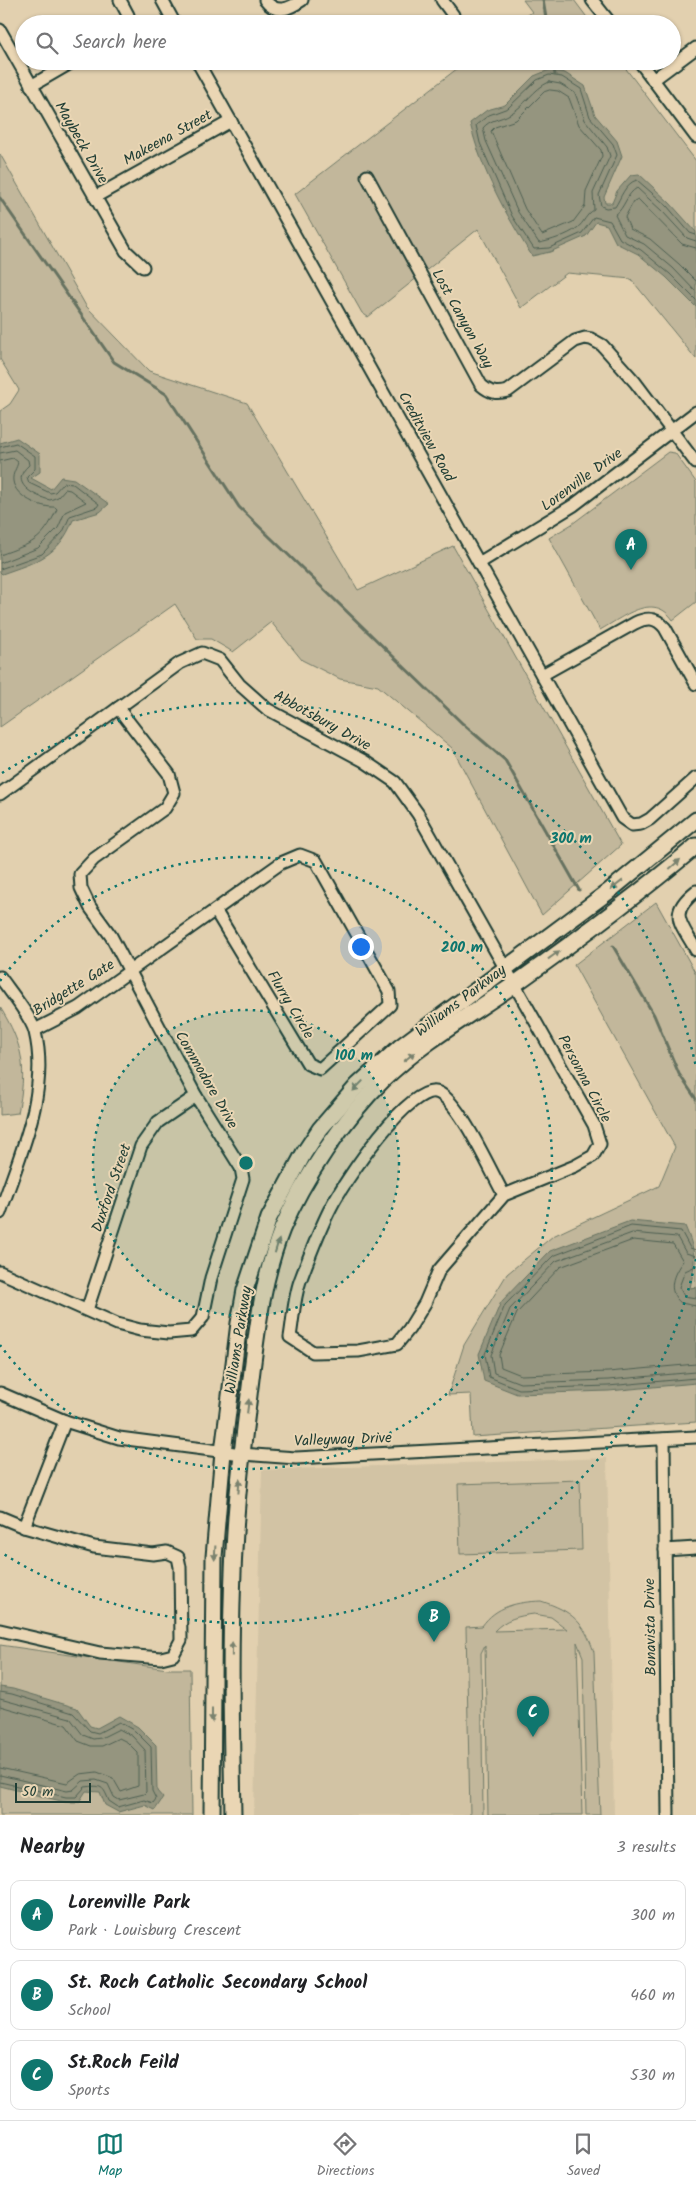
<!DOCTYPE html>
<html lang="en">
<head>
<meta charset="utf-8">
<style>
  :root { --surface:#fff; --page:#f6f6f6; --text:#202124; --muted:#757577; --line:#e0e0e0; --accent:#0f766e }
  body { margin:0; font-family:Kalam,sans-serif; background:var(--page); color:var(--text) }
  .scale { position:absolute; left:15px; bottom:12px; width:76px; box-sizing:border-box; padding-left:5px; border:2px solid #1f3d34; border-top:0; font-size:14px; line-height:18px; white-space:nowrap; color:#1f3d34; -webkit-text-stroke:4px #ead6b4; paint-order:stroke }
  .you { position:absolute; left:360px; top:946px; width:18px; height:18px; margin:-12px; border:4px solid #fff; border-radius:50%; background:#1a73e8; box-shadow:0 0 0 8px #1a73e833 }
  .badge { display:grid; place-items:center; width:32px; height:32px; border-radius:50%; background:var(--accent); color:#fff; font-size:16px; font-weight:700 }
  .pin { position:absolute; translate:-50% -41px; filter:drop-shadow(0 1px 2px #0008) }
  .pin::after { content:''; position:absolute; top:26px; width:18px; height:15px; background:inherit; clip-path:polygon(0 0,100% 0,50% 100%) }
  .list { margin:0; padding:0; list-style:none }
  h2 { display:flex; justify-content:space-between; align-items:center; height:65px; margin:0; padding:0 20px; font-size:21px }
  h2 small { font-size:16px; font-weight:400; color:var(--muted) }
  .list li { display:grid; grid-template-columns:32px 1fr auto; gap:15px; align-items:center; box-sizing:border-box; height:70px; margin:0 10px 10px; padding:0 10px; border:1px solid var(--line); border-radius:10px }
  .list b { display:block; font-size:19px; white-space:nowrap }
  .list p { margin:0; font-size:16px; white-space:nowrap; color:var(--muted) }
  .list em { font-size:16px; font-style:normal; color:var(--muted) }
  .icon { flex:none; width:28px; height:28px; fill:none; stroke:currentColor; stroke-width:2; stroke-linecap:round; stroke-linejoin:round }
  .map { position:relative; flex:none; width:696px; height:1815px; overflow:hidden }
  .search { position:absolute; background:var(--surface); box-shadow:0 1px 4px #0004; left:15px; right:15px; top:15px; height:55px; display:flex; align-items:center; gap:12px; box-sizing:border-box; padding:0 18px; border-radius:28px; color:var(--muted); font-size:19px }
  .sheet { height:305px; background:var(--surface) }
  nav { display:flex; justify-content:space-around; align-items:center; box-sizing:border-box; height:70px; border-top:1px solid var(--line); background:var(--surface); font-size:14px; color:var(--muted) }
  nav a { display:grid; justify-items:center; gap:2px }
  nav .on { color:var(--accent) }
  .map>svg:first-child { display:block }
</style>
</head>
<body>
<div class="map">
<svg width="696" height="1815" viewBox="0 0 696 1815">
  <rect width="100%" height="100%" fill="#e2d0af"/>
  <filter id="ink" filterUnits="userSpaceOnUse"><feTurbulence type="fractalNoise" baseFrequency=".02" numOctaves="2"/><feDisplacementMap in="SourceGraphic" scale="10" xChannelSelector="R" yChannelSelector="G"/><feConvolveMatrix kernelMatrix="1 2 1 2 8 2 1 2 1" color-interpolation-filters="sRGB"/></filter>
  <g filter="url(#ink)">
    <path fill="#d2c3a4" d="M607 1458 614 1815H254L262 1470Z"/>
    <g fill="#c2b79b" stroke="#707a68" fill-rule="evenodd">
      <path d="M523 0H574L592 24H516L532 12Z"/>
      <path d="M467 61H620L696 161V359L631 279 567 273 521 308 478 229 368 317 362 313 295 194Z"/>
      <path d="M0 154 86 306 149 371 247 403 358 590 453 546 621 845 542 915 452 748 378 686 340 679 302 660 271 622 233 652 211 639H197L175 604 0 727V411L10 404 19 390 0 359Z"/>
      <path d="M668 452 675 453 696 482V602L673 620C653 591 622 618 600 630L549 538 572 524Z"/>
      <path d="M656 902 696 974V1422L473 1437 471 1394 448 1395 464 1345 507 1274 553 1236 659 1186 675 1147 574 965Z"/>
      <path d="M0 1007C24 1046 27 1069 18 1113L0 1115Z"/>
      <path d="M580 1480 582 1550 460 1554 458 1484Z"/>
      <path d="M541 1601C572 1611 584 1622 594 1652L600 1815H586L583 1657 577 1642 582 1815H488L485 1645 481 1653 483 1815H470L466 1627 482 1626C496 1606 517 1602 541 1601ZM534 1614 551 1617 567 1629 494 1631C505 1619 518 1616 534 1614Z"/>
      <path d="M0 1645 168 1669H190L192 1815H0Z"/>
    </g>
    <g fill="#95957f" stroke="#667261">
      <path d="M549 70 565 73 585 86 595 115 617 141 622 156 604 197 605 203H612L617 191 631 175 639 174 670 203 696 232V307L666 277 638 254 616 243 607 225 596 222 586 236 550 252 532 256C506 215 481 170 470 123L487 110 505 105 534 76Z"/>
      <path d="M17 438 40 454V472L31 478 51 489 61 477 74 479 109 504 100 512 73 520C59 557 35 562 2 574L0 572V443Z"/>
      <path d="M630 1221 685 1226C696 1252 696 1260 690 1288L696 1287V1383L609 1391 517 1394 484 1381 479 1354 501 1302 550 1251Z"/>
      <path d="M0 1687 13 1689 77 1708 90 1726 97 1728 119 1716 138 1727 156 1745 157 1791 163 1798 155 1810 145 1805 118 1812 105 1805 100 1792 86 1791 79 1802H65L0 1786Z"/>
    </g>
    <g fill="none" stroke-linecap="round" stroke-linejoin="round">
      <g stroke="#4e6052" stroke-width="1">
        <path d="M549 82 560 84 575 93 585 120 607 147 610 156 593 193 594 210C586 214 584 223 577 228 568 235 550 241 539 243L518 212 486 141 483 128C490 119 500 120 510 114 525 106 533 89 549 82Z"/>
        <path d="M550 90 558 91 569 98 579 125 601 150 602 156 586 191 585 206 573 222 542 235 525 209 491 131 495 127 516 120 544 92Z"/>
        <path d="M696 235 690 233 667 206 637 180C625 183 621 198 615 207L606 208 601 206 599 195 617 155 613 144 590 117 581 89 562 77 549 75 537 80 508 108 489 115 476 125 480 143 512 216 534 249 549 248 582 233 594 217 610 221 620 239 641 250 670 274 696 300"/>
        <path d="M696 241 687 238 662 211 637 188C626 194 625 208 615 215L625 235 644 244 673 268 696 292"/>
        <path d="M696 248 682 244 638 199 634 201 625 217 630 229 650 239 679 264 696 281"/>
        <path d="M0 447 16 443 35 456V469L27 477 29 483 50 493 55 492 63 483 73 484 99 504 97 507 70 516 63 532 42 554 0 569"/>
        <path d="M0 453 15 450 28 460 29 465C8 483 34 496 50 500L58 497 65 489 70 490 86 502 65 512 58 528 38 548 0 563"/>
        <path d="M0 461 13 458 18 462C17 468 12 473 13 481 15 497 41 508 55 507L57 509C42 542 32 543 0 555"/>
        <path d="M696 1250 690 1248 681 1231 631 1226 553 1256 505 1305 485 1354 489 1377 519 1389 608 1386 696 1378"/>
        <path d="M696 1256 686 1253 677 1237 632 1233 556 1261 510 1309 491 1355 494 1373 520 1383 608 1380 696 1372"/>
        <path d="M696 1266 685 1271 679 1287 684 1296 696 1298"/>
        <path d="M696 1306 681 1303C666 1291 673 1274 683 1261L673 1244 633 1240 560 1267 517 1313 499 1355 501 1367 521 1375 608 1372 696 1364"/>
        <path d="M0 1692 12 1694 73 1713 90 1731 98 1733 119 1722 135 1731 151 1747 152 1791 156 1799 153 1803 144 1800 118 1807 109 1801C103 1786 102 1785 85 1787L76 1797H66L0 1782"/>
        <path d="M0 1699 70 1718 83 1735 93 1739 101 1738 119 1729 132 1736 145 1750 146 1792 144 1794 119 1800 114 1797 108 1784 96 1780 83 1781 73 1790 67 1791 0 1775"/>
        <path d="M0 1706 66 1725 78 1741 91 1746H102L119 1738 127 1742 138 1753V1786L121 1792 113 1778 97 1772 80 1774 67 1783 0 1768"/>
      </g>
      <g stroke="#667261" stroke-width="3">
        <path d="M543 0 547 24"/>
        <path d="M553 61 555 75"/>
        <path d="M0 198 114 362 166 394 239 507 463 724 505 760 579 890"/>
        <path d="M613 946 654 1015 679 1074 696 1099"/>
      </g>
      <g stroke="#1f3d34" stroke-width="15">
        <g id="minor">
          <path d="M120 0 128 15 127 24"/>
          <path d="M162 0 175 24"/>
          <path d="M265 0C276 15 289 9 302 0"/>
          <path d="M442 0 453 15 454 24"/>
          <path d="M592 0 611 24"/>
          <path d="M0 30 126 251 143 267"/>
          <path d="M197 61 622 818 632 825 641 824 650 819 696 778"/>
          <path d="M639 61 696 137"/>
          <path d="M653 80 696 48"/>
          <path d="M31 86 74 61"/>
          <path d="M367 176 481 385C490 393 497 394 508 391L575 341 585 338 591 339 602 345 635 382 696 463"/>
          <path d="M95 197 231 121"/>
          <path d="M479 563 574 505 696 412"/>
          <path d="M542 675 635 623C647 617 656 617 665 628L696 684"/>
          <path d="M0 794 180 663 202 653 220 660 239 684 267 709 364 761 395 782 418 814 594 1125 600 1144 593 1156 575 1166 504 1195 439 1270 425 1303 409 1329 397 1344 358 1351 313 1352 290 1337C293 1319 294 1298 300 1281 309 1257 319 1230 331 1207 342 1185 412 1079 439 1093 461 1104 491 1172 504 1195"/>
          <path d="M696 891C667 914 681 923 696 950"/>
          <path d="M0 977C9 990 32 1018 35 1032 50 1093 19 1156 0 1213"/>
          <path d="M35 1030 78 1008 281 863 300 855 316 861 389 991 390 1005 320 1069 308 1064 215 910"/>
          <path d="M0 1272 117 1324 140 1330 169 1333 191 1331 203 1317 211 1278 243 1179 241 1168 196 1096 111 936 90 907 81 888 80 874 94 859 165 808 174 793 169 774 118 708"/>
          <path d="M87 1310 141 1146 158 1122 196 1096"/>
          <path d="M0 1393 65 1421 119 1438 242 1454 296 1458 696 1437"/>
          <path d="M664 1439 668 1815"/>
          <path d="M0 1517 24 1527 94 1547 153 1554 167 1552 178 1557 180 1567 181 1640 173 1655 161 1658 100 1653 0 1630"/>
          <path d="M24 1527 65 1421"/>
          <path d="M665 1550 696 1548"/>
        </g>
      </g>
      <g stroke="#1f3d34" stroke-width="19">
        <g id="major">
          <path d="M212 1815 214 1557 223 1452 239 1323 245 1290 269 1218 304 1153 320 1129 358 1085 400 1047 608 892 696 820"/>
          <path d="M233 1815C231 1716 229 1616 236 1517 239 1476 244 1436 249 1395 256 1339 261 1282 282 1229 303 1179 344 1118 383 1080 422 1042 470 1015 515 984 577 940 638 895 696 846"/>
        </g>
      </g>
      <use href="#minor" stroke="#ead6b4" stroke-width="11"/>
      <use href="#major" stroke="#ead6b4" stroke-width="15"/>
    </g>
    <defs><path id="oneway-solid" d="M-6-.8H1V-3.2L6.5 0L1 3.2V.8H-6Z" transform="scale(1.25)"/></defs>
    <g fill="#7a826e">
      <use href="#oneway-solid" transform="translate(675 864) rotate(-41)"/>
      <use href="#oneway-solid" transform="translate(617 885) rotate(142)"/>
      <use href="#oneway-solid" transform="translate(554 955) rotate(-36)"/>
      <use href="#oneway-solid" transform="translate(409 1057) rotate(-39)"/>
      <use href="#oneway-solid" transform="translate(358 1086) rotate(134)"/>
      <use href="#oneway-solid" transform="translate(277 1246) rotate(-73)"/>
      <use href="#oneway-solid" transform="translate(248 1406) rotate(-83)"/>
      <use href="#oneway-solid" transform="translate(239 1486) rotate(-85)"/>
      <use href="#oneway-solid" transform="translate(215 1553) rotate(93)"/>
      <use href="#oneway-solid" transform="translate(232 1649) rotate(-89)"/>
      <use href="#oneway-solid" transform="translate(212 1715) rotate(90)"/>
    </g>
  </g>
  <circle cx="246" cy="1163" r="153" fill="#0f766e" fill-opacity=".12"/>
  <g fill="none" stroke="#0f766e" stroke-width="2.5" stroke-dasharray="2.5 5">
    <circle cx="246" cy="1163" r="153"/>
    <path d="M0 981A306 306 0 1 1 0 1345"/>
    <path d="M696 1259A460 460 0 0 1 2 1553M2 773A460 460 0 0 1 696 1067"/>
  </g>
  <g text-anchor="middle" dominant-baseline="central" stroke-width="4" stroke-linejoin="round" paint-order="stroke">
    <g font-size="15" fill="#1f3d34" stroke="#ead6b4">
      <text transform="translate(168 138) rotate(-29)">Makeena Street</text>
      <text transform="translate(81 143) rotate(60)">Maybeck Drive</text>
      <text transform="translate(462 319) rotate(61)">Lost Canyon Way</text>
      <text transform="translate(426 437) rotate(61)">Creditview Road</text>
      <text transform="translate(582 480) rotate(-36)">Lorenville Drive</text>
      <text transform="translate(322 721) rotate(29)">Abbotsbury Drive</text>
      <text transform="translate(74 988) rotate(-32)">Bridgette Gate</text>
      <text transform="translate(461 1001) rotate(-37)">Williams Parkway</text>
      <text transform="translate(290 1005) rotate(59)">Flurry Circle</text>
      <text transform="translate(584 1079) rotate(62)">Personna Circle</text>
      <text transform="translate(206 1080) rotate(60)">Commodore Drive</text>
      <text transform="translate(112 1188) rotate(-71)">Duxford Street</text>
      <text transform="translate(239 1340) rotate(-81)">Williams Parkway</text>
      <text transform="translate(343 1440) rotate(-2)">Valleyway Drive</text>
      <text transform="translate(651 1627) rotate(-91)">Bonavista Drive</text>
    </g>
  </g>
  <circle cx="246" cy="1163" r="8" fill="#0f766e" stroke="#ead6b4" stroke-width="2.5"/>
  <g font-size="15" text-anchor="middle" font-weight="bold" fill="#0f766e" stroke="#ead6b4" stroke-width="4" stroke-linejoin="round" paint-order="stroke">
    <text x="571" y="843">300 m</text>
    <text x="462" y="952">200 m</text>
    <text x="354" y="1060">100 m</text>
  </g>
</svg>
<div class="scale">50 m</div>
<div class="you"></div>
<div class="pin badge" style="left:631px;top:570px">A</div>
<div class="pin badge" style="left:434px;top:1642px">B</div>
<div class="pin badge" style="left:533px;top:1737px">C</div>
<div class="search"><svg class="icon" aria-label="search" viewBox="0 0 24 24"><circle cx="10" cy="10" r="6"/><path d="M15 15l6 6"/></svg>Search here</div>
</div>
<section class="sheet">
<h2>Nearby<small>3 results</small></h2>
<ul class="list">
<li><span class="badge">A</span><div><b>Lorenville Park</b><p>Park · Louisburg Crescent</p></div><em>300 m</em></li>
<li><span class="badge">B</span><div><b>St. Roch Catholic Secondary School</b><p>School</p></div><em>460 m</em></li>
<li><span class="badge">C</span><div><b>St.Roch Feild</b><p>Sports</p></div><em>530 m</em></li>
</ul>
</section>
<nav>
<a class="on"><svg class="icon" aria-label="map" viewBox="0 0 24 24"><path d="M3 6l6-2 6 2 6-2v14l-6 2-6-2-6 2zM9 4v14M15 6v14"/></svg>Map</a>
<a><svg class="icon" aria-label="directions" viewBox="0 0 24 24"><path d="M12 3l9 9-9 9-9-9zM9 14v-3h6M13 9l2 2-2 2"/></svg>Directions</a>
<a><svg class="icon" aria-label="saved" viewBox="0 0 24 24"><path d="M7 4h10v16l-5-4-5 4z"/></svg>Saved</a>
</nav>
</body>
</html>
